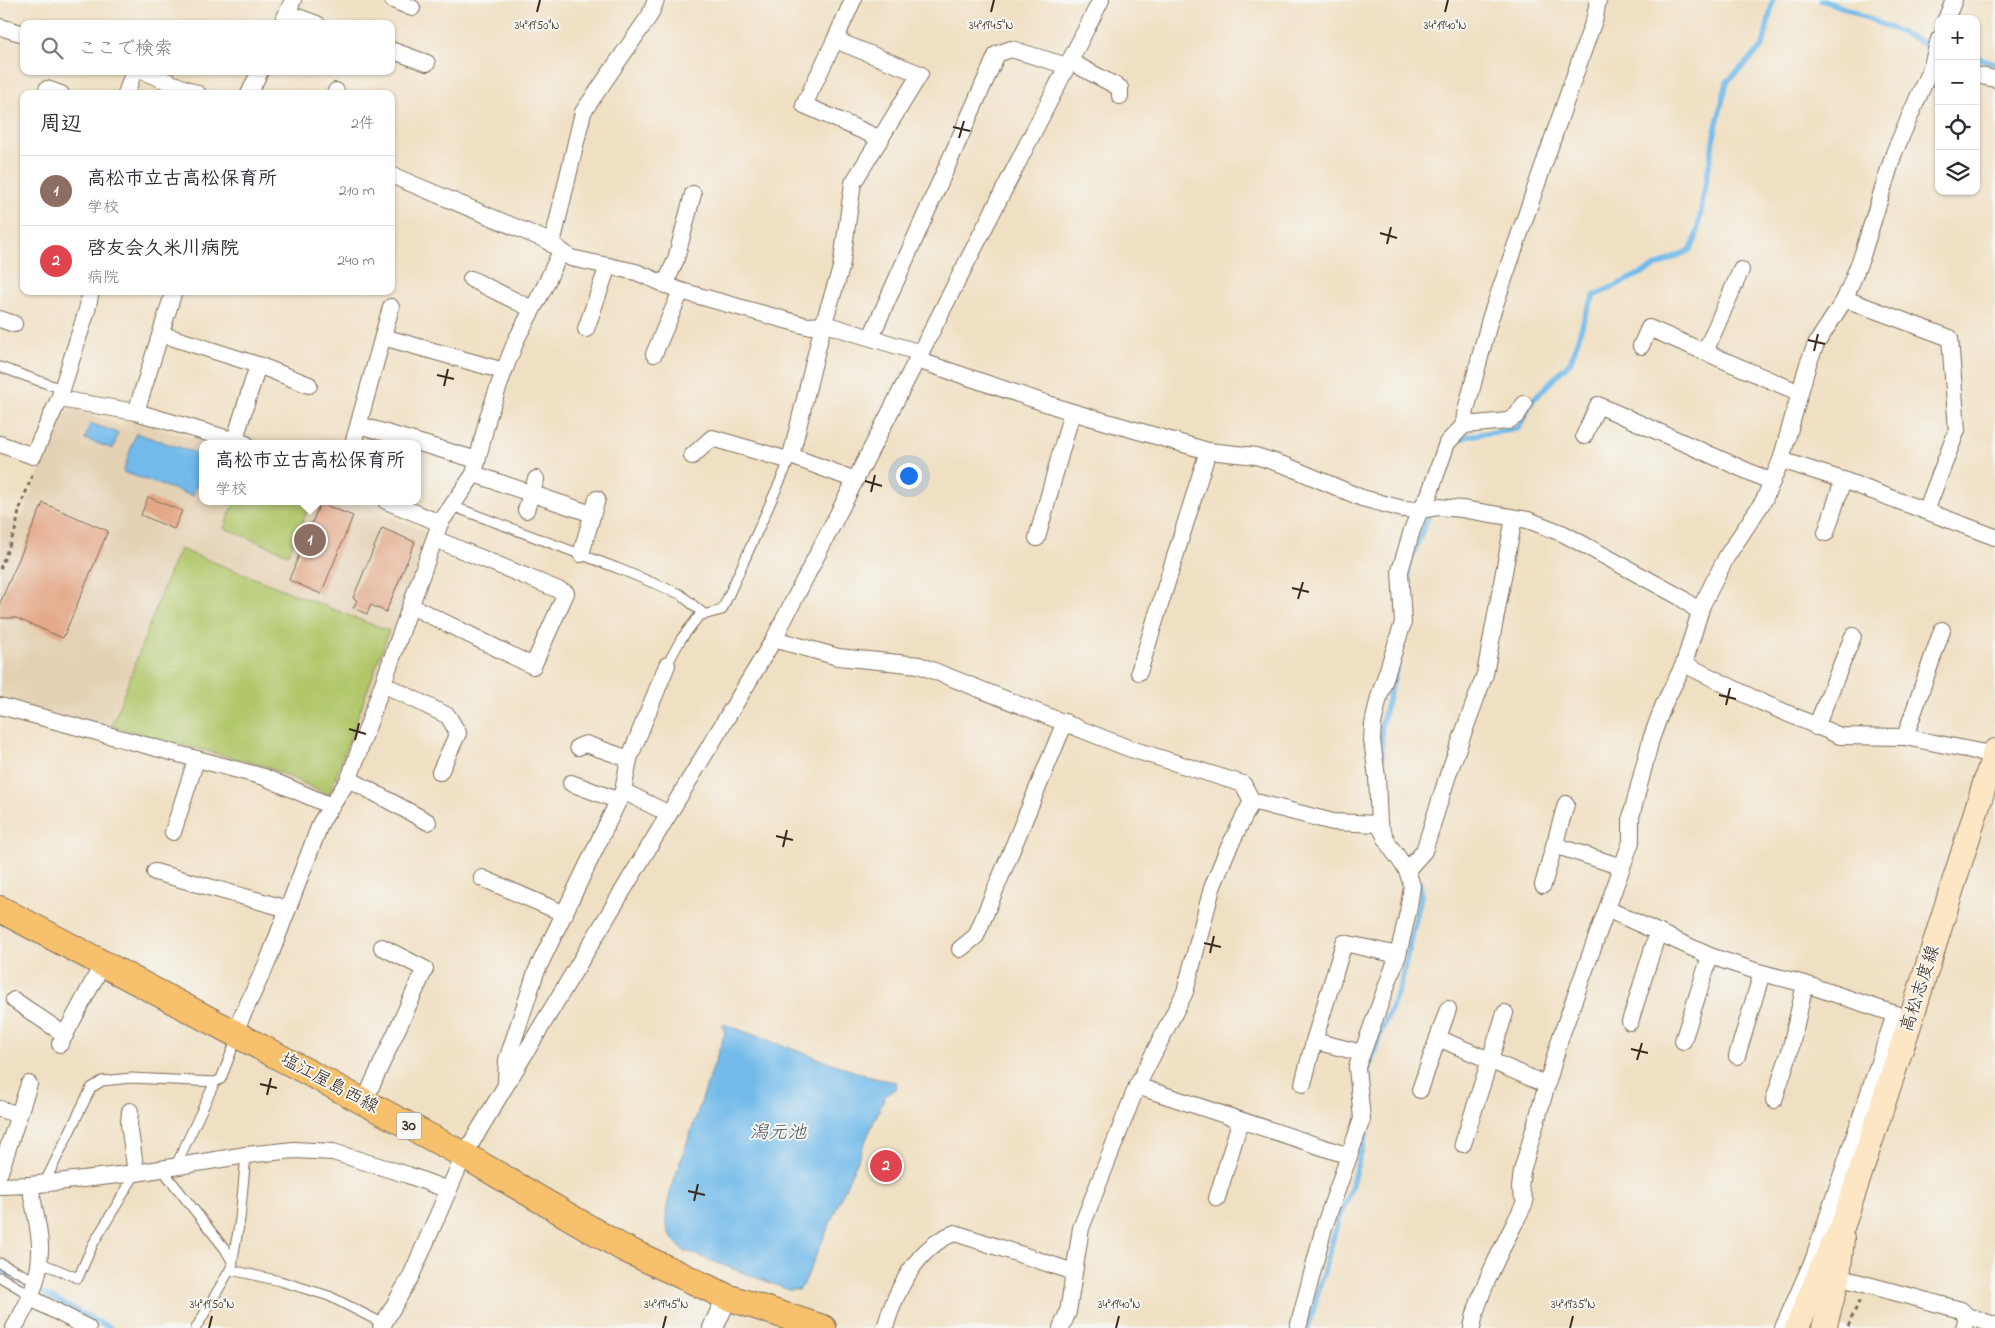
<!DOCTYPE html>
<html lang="ja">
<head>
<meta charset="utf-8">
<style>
  :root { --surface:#fff; --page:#f2f2f3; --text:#2b2b33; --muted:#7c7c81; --line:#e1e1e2; --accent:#1a73e8 }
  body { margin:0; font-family:"Indie Flower","Klee One",sans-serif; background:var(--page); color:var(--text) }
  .controls { position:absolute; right:15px; top:15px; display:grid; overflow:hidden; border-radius:10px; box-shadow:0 1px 4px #0004 }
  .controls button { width:45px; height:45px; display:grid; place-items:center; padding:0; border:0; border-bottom:1px solid var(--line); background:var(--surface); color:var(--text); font:25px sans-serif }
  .you { position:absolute; left:908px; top:475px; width:18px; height:18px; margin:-12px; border:4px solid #fff; border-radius:50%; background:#1a73e8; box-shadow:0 0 0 8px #1a73e833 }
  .badge { display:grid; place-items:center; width:32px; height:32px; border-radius:50%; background:var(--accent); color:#fff; font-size:16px; font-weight:700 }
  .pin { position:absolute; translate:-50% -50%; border:2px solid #fff; box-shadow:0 1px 5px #0006 }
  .popup { position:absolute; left:199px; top:440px; width:222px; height:65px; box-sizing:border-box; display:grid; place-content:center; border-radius:10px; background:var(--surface); filter:drop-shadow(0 1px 4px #0005); font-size:16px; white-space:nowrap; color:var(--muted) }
  .popup b { font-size:19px; color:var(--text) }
  .popup::after { content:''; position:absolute; left:50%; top:100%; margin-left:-10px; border:10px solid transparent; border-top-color:var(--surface) }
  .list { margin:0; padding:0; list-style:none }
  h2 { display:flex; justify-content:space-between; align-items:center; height:65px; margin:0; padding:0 20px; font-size:21px }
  h2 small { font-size:16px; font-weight:400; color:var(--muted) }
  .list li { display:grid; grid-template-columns:32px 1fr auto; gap:15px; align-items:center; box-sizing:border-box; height:70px; padding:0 20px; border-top:1px solid var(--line) }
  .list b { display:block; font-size:19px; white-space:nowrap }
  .list p { margin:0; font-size:16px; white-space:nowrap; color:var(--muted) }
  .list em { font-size:16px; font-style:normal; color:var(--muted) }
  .icon { flex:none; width:28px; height:28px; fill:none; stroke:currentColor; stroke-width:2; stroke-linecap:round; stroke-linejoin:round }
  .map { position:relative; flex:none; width:1995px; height:1328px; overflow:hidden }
  .search { position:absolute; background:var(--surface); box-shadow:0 1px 4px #0004; left:20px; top:20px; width:375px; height:55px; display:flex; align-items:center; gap:12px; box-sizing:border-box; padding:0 18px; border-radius:10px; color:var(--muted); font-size:19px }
  .panel { position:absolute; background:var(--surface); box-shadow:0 1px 4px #0004; left:20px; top:90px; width:375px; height:205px; border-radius:10px }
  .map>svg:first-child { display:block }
</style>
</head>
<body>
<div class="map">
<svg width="1995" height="1328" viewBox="0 0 1995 1328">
  <rect width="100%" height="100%" fill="#f6f6f2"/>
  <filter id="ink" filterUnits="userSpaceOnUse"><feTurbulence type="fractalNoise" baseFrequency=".02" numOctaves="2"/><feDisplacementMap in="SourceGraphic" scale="10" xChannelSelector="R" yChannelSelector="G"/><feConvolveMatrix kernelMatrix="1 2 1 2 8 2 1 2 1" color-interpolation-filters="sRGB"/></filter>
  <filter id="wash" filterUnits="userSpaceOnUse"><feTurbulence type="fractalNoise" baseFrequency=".0096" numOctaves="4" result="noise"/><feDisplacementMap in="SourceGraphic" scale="20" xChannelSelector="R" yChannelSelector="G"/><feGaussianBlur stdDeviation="1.12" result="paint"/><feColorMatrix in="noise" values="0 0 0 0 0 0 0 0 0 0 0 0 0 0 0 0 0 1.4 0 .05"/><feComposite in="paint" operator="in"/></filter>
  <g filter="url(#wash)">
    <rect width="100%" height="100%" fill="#f0e0c3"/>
    <path fill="#e4d1b4" d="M71 408 121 426 129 420 211 444H202V501H353L431 534 332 799 23 706 0 695V516L10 520 21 519 42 463 41 453 63 414Z"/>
    <g fill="#b1c76b" stroke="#767844">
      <path d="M235 501H312L288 554 224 528Z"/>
      <path d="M180 549 389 631 329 795 268 767 112 726 163 588Z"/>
    </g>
    <g fill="#71baea" stroke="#567284">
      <path d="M90 423 118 433 113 449 85 439Z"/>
      <path d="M136 433 202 455V467L193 496 123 472Z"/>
      <path d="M724 1024 856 1072 874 1078 896 1082V1088L885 1096 803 1286 798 1290H789L683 1250 673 1240 668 1231 666 1220 667 1206 671 1189 725 1033 722 1026Z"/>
    </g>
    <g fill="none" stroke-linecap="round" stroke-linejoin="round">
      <g stroke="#71baea" stroke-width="5.5">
        <path d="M1821 0 1847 9 1929 45 1937 46"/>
        <path d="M1976 57 1995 63"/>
        <path d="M1458 440C1477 431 1499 434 1519 428L1531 402 1571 361 1586 313 1594 296 1690 250 1695 241 1698 227 1715 131 1727 82 1763 46 1773 0"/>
        <path d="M1409 585 1408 567 1430 511"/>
        <path d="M1382 759 1381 726 1398 663"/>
        <path d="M0 1269 25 1284 110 1328"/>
        <path d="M1308 1328 1339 1217 1348 1198 1371 1116 1367 1072 1381 1032 1401 984 1421 896 1420 883"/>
      </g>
    </g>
    <g id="blocks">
      <g fill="#e3a888">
        <path d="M148 497 182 511 174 529 141 515Z"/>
        <path d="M43 503 108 531 63 638 16 618H0V603Z"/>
        <path d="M320 503 353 516 321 594 289 580Z"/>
        <path d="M382 528 415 542 386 612 371 605 367 614 353 608 357 600 353 598Z"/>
      </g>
    </g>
  </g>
  <g filter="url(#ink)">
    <use href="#blocks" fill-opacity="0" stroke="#7a6a58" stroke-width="1"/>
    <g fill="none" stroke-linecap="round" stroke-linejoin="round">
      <g stroke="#7a6a58" stroke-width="11">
        <g id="service">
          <path d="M0 367 62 389"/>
          <path d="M452 506 617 568 680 594 704 614"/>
          <path d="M667 665 681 639 699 616 722 610 791 457"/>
          <path d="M246 1155 240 1219 231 1270 280 1281 329 1296 384 1324"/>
          <path d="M176 1165 215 1082"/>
          <path d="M161 1168 225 1249 233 1263"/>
          <path d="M44 1184 91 1088 102 1081 131 1078 215 1082 221 1079 237 1037"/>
          <path d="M39 1262 78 1278 93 1244 136 1173"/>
          <path d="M0 1263 36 1281"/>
          <path d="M0 1277 32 1296"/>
          <path d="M196 1328 232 1266"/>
        </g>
      </g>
      <g stroke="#7a6a58" stroke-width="18">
        <g id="minor">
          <path d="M393 0 412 8"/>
          <path d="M853 0 835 40 920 74 853 183 841 268 823 325 791 456 855 480"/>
          <path d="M287 13 317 24"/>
          <path d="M1946 19 1954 0"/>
          <path d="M282 24 293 0"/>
          <path d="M0 27 24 34"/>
          <path d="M835 40 804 105 881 139"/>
          <path d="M391 50 427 63"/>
          <path d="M1069 61 1120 88V96"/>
          <path d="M142 71 198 94"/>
          <path d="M1976 75 1995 79"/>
          <path d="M47 89 61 94"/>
          <path d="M126 94 134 71"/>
          <path d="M249 94 260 71"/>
          <path d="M335 94 336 91"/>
          <path d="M391 175 546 240 571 258 636 272 681 291 807 326 828 325 921 353"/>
          <path d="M552 244 583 112 650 15 656 0"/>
          <path d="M471 279 532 309"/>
          <path d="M665 285 676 259 693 194"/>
          <path d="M1845 299 1950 338 1957 430 1926 511"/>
          <path d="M0 319 14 324"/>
          <path d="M586 329 608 266"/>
          <path d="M161 334 258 365 309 385"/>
          <path d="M383 337 504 371"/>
          <path d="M871 337 997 54 1011 49 1067 66"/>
          <path d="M1641 346 1649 328 1800 393"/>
          <path d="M1705 352 1741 270"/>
          <path d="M654 354 681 291"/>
          <path d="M917 360 1072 412 1208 451 1256 456 1287 466 1362 498 1403 509 1420 510 1438 507 1462 509 1528 520 1564 534 1680 597 1700 612"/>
          <path d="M59 399 87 310 91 291"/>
          <path d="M136 412 246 444"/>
          <path d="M359 425 477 460"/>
          <path d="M1464 425 1465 414 1490 319 1595 17 1598 0"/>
          <path d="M1584 436 1598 405 1772 482"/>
          <path d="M235 439 258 365"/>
          <path d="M0 444 33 456 59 399 136 412 174 291"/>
          <path d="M353 444 391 307"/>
          <path d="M692 456 712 438 784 459 791 456"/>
          <path d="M1781 460 1843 480 1995 537"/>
          <path d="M474 474 592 514"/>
          <path d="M386 501 440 523"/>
          <path d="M526 510 536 479"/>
          <path d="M1826 533 1843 480"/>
          <path d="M1037 538 1072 412"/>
          <path d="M581 554 597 499"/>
          <path d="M411 606 533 666 566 593 435 539"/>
          <path d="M774 639 838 657 919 665 1128 748 1243 784 1252 801 1227 851 1212 888 1185 992 1137 1086 1081 1228 1068 1312 1061 1328"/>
          <path d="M1684 664 1761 702 1840 736 1905 737 1995 755"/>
          <path d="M1139 672 1208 451"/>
          <path d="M383 684 448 716 458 733 440 772"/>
          <path d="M0 706 264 777 331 806"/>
          <path d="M1816 727 1853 636"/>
          <path d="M1905 737 1942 630"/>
          <path d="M578 747 586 744 629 759"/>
          <path d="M349 779 428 822"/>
          <path d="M571 783 619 801"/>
          <path d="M623 791 669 814"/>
          <path d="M1252 801 1333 822 1379 824"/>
          <path d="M173 832 196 760"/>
          <path d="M1554 845 1622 867"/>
          <path d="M1407 870 1424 851 1448 775 1485 674 1514 518"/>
          <path d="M155 872 288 909"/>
          <path d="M482 878 565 914"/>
          <path d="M1543 885 1566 804"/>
          <path d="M1607 909 1710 956 1762 973 1805 984 1904 1017"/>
          <path d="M960 949 976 936 1065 722"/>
          <path d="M14 1000 65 1035"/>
          <path d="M1630 1022 1658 932"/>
          <path d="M234 1033 268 961 321 822 349 779 440 523 474 474 488 417 504 371 517 338 544 288 561 251"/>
          <path d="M1438 1038 1547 1085"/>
          <path d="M1314 1041 1344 943 1398 955"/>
          <path d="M1683 1041 1710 956"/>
          <path d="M60 1044 103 963"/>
          <path d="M1737 1056 1762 973"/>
          <path d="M506 1082 507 1060 536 972 623 791 629 759 667 665"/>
          <path d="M1303 1084 1314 1041 1362 1053"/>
          <path d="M1137 1086 1349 1156"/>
          <path d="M1420 1090 1448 1009"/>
          <path d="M1774 1100 1790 1051 1805 984"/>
          <path d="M364 1102 425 969 382 947"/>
          <path d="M0 1109 19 1115"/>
          <path d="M130 1111 129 1124 136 1173"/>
          <path d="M1463 1144 1505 1013"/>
          <path d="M0 1172 29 1084"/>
          <path d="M30 1185 136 1173 246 1155 294 1150 333 1152 408 1175 448 1190"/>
          <path d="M0 1186 30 1185C33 1205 41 1232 40 1251 40 1280 28 1304 14 1328"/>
          <path d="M1217 1198 1240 1122"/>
          <path d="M1838 1277 1961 1310 1967 1316 1964 1328"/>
          <path d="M31 1298 88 1328"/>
          <path d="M1967 1316 1995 1325"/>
          <path d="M381 1328 411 1276 464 1155 774 639 1101 0"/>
          <path d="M885 1328C895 1292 917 1246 955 1233L1074 1272"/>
          <path d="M1298 1328 1324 1227 1362 1119 1357 1067 1398 955 1408 912 1412 886 1407 870 1389 845 1379 824 1377 777 1372 740 1373 724 1379 697 1403 623 1400 571 1412 530 1420 510 1429 495 1447 443 1464 425 1508 421 1517 415 1524 404"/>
          <path d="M1472 1328C1478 1290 1508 1238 1525 1202L1520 1188 1522 1171 1561 1036 1631 842V817L1651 739 1664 704 1684 664 1702 605 1727 556 1764 500 1781 460 1808 364 1816 344 1845 299 1862 256 1894 153 1932 65 1939 39"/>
          <path d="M1783 1328 1814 1258 1895 1014"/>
        </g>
      </g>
      <g stroke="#7a6a58" stroke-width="22">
        <path id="tertiary" d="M713 1328 727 1297"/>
      </g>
      <g stroke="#7a6a58" stroke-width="26">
        <g id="secondary">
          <path d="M1797 1328 1822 1267 1843 1225 1911 1019 1995 751"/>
          <path d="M1824 1328 1838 1277 1842 1239"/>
        </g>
      </g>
      <g stroke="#7a6a58" stroke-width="28">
        <path id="primary" d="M0 909 464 1155 623 1248 727 1297 823 1328"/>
      </g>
      <g stroke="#7a6a58" stroke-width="3" stroke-dasharray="4 4" stroke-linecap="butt">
        <path d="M0 569 16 528 19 511 33 473"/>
        <path d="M1848 1326 1860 1300"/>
      </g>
      <use href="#service" stroke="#fff" stroke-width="9"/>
      <use href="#minor" stroke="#fff" stroke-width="16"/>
      <use href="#tertiary" stroke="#fff" stroke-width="20"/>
      <use href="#secondary" stroke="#fce6c4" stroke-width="24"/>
      <use href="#primary" stroke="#f7c06c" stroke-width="26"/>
    </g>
  </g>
  <path fill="none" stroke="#3b2a1e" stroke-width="2" d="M537 12 540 0M991 12 994 0M1445 12 1448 0M953 127 970 131M959 138 964 121M1380 233 1397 238M1387 244 1391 227M1808 340 1825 344M1814 351 1818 334M437 375 454 379M444 386 448 369M865 481 882 486M871 492 875 475M1292 588 1309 592M1298 599 1303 582M1719 695 1736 699M1726 705 1730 688M349 729 366 734M355 740 359 723M776 836 793 840M783 847 787 830M1204 943 1221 947M1210 953 1214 936M1631 1049 1648 1053M1637 1060 1642 1043M260 1084 277 1088M267 1095 271 1078M688 1191 705 1195M694 1201 698 1184M209 1328 212 1316M663 1328 666 1316M1116 1328 1119 1316M1570 1328 1573 1316"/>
  <g text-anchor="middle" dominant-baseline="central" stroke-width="4" stroke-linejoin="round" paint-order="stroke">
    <rect fill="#f6f6f2" stroke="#73675e" stroke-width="1" x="396.5" y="1112.5" width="25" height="27" rx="4"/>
    <g font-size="16" font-weight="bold" fill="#3b2a1e">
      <text x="409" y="1126">30</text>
    </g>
    <g font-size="18" fill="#3b2a1e" stroke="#f6f6f2">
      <text transform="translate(1921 989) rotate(-72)">高松志度線</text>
      <text transform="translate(329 1084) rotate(28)">塩江屋島西線</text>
    </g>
    <g font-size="19" font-style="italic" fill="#4b555b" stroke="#f6f6f2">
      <text x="778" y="1133">潟元池</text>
    </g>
  </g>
  <g font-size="12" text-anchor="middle" fill="#3b2a1e" stroke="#f6f6f2" stroke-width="4" stroke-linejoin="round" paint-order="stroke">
    <text x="537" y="29">34°19'50"N</text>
    <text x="991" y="29">34°19'45"N</text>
    <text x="1445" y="29">34°19'40"N</text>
    <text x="212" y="1308">34°19'50"N</text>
    <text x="666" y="1308">34°19'45"N</text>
    <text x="1119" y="1308">34°19'40"N</text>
    <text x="1573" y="1308">34°19'35"N</text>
  </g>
</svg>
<div class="controls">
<button>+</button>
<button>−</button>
<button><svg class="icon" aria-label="locate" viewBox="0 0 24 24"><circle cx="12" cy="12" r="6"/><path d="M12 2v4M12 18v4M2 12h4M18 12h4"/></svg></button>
<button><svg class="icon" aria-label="layers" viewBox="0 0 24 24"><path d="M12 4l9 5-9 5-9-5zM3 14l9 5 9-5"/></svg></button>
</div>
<div class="you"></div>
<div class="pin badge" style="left:310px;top:540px;background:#8d6e63">1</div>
<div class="popup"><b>高松市立古高松保育所</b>学校</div>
<div class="pin badge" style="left:886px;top:1166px;background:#e0444e">2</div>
<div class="search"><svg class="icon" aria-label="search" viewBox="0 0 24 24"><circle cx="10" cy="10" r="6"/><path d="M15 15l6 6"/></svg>ここで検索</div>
<section class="panel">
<h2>周辺<small>2件</small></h2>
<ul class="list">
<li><span class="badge" style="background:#8d6e63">1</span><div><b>高松市立古高松保育所</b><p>学校</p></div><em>210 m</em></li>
<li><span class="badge" style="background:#e0444e">2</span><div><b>啓友会久米川病院</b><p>病院</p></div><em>240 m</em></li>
</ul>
</section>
</div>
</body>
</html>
